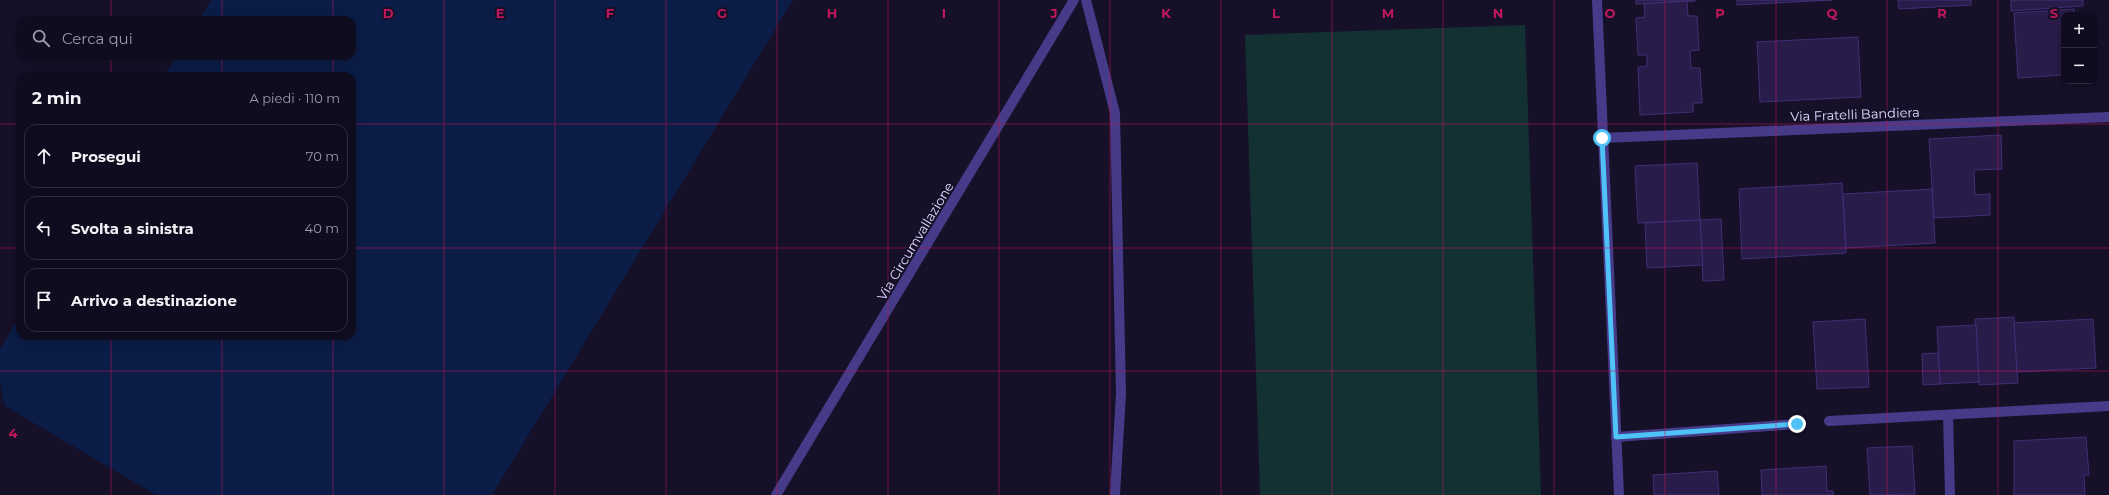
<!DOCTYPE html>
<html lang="it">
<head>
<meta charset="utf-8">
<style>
  :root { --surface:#100c1f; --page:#1e1a2c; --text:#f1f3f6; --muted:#9c9ba4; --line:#302c3d }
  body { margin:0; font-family:Montserrat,sans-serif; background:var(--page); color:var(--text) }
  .controls { position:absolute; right:12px; top:12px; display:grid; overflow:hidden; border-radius:8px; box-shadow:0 2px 10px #0003 }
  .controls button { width:36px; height:36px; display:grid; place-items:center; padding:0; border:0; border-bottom:1px solid var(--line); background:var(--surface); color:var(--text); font:20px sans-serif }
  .stop { position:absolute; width:12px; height:12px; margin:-9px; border:3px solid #4fc3f7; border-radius:50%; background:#fff }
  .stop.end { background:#4fc3f7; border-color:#fff; box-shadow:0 1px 4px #0008 }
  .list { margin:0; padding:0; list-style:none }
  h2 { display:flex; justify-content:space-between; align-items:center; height:52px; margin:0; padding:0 16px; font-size:17px }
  h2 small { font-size:13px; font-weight:400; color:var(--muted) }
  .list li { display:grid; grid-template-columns:26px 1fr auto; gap:12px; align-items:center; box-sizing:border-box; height:64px; margin:0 8px 8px; padding:0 8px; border:1px solid var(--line); border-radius:12px }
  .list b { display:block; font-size:15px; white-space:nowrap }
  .list em { font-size:13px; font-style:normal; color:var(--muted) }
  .icon { flex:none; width:22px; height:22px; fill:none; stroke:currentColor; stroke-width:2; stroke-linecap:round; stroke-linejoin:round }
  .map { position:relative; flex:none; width:2109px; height:495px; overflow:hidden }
  .search { position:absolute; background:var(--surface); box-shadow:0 2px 10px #0003; left:16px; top:16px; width:340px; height:44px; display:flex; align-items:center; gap:10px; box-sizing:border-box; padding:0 14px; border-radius:12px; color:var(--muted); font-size:15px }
  .panel { position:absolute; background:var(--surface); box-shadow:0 2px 10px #0003; left:16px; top:72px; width:340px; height:268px; border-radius:12px }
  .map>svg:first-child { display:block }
</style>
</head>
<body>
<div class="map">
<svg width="2109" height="495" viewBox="0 0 2109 495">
  <rect width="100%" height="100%" fill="#161029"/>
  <path fill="#133133" d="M1525 25 1541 495H1260L1245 35Z"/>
  <path fill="#0b1c47" d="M211 0H793L492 495H156L5 406 0 383V349L20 316V336H352V76H165L177 56H352V20H199Z"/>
  <g fill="#291c4a" stroke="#422e76">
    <path d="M1636 0H1695V1L1636 4Z"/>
    <path d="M1737 0H1832L1737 5Z"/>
    <path d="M1898 0H1971V5L1899 9Z"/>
    <path d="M2011 0H2083V6L2011 11Z"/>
    <path d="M1687 1 1688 16H1697L1699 50 1690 51 1691 68H1700L1702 103H1693V112L1640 115 1638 67 1647 66V55H1638L1636 18 1645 17 1644 4Z"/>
    <path d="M2074 9 2075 15H2064V75L2018 78 2014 13Z"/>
    <path d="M1858 37 1861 97 1760 102 1757 42Z"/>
    <path d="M2001 135 2002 169 1974 170 1975 195 1990 194V215L1934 218 1929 139Z"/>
    <path d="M1697 163 1700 220 1638 223 1635 166Z"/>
    <path d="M1842 183 1846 253 1742 259 1739 189Z"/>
    <path d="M1932 189 1935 243 1846 248 1843 194Z"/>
    <path d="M1721 219 1724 280 1703 281 1700 220Z"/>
    <path d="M1700 220 1703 265 1647 268 1645 223Z"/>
    <path d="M2014 317 2018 383 1979 385 1975 319Z"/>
    <path d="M1865 319 1869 387 1817 389 1813 322Z"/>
    <path d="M2093 319 2096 368 2017 372 2014 323Z"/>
    <path d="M1976 325 1979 382 1940 384 1937 327Z"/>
    <path d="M1938 353 1940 384 1923 385 1922 354Z"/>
    <path d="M2086 437 2089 475H2084L2085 495H2014V441Z"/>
    <path d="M1912 446 1915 494 1870 495 1867 448Z"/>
    <path d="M1826 466 1827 491H1833L1834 495H1762L1761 470Z"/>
    <path d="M1717 471 1719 495H1654L1653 475Z"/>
  </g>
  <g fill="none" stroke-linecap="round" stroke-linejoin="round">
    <g stroke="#453b88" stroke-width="10">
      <path d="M1086 0 1115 113 1121 393 1115 495"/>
      <path d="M1597 0 1619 495"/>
      <path d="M1602 138 2109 117"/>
      <path d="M1948 415 1950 495"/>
      <path d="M1829 421 2109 406"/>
      <path d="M1616 437 1797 424"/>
    </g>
    <path stroke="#453b88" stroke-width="10" d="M776 495 1074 0"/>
  </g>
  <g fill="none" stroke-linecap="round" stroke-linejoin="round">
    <path stroke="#4fc3f7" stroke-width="5" d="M1602 138 1616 437 1797 424"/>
  </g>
  <path fill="none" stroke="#c2185b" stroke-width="1" stroke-opacity="0.55" d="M111 0V20M222 0V20M333 0V20M444 0V495M555 0V495M666 0V495M777 0V495M888 0V495M999 0V495M1110 0V495M1221 0V495M1332 0V495M1443 0V495M1554 0V495M1665 0V495M1776 0V495M1887 0V495M1998 0V495M111 56V76M222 56V76M333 56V76M0 124H20M352 124H2109M0 248H20M352 248H2109M111 336V495M222 336V495M333 336V495M0 371H2109"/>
  <g text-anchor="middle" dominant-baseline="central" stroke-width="4" stroke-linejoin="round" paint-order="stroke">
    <g font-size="13" fill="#e0d8ff" stroke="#161029">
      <text transform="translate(1855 114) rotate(-2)">Via Fratelli Bandiera</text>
      <text transform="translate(915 241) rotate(-59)">Via Circumvallazione</text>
    </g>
  </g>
  <g font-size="13" text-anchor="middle" font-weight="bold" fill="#c2185b" stroke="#161029" stroke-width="4" stroke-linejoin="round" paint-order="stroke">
    <text x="388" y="18">D</text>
    <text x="500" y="18">E</text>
    <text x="610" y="18">F</text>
    <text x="722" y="18">G</text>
    <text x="832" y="18">H</text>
    <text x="944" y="18">I</text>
    <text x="1054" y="18">J</text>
    <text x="1166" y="18">K</text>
    <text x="1276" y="18">L</text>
    <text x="1388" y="18">M</text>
    <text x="1498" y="18">N</text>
    <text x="1610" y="18">O</text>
    <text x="1720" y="18">P</text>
    <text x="1832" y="18">Q</text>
    <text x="1942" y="18">R</text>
    <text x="2054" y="18">S</text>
    <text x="13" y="438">4</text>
  </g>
</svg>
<div class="controls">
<button>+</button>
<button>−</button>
</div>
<div class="stop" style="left:1602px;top:138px"></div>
<div class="stop end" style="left:1797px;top:424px"></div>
<div class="search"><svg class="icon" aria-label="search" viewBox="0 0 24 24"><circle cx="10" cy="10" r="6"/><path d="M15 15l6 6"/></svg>Cerca qui</div>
<section class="panel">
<h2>2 min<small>A piedi · 110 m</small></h2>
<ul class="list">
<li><svg class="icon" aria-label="ahead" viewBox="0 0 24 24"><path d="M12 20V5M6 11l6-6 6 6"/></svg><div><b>Prosegui</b></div><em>70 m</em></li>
<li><svg class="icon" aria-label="left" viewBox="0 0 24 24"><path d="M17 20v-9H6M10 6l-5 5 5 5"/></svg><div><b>Svolta a sinistra</b></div><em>40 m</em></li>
<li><svg class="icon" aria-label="arrive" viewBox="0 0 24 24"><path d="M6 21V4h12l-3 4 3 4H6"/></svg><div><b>Arrivo a destinazione</b></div></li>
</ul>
</section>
</div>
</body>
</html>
